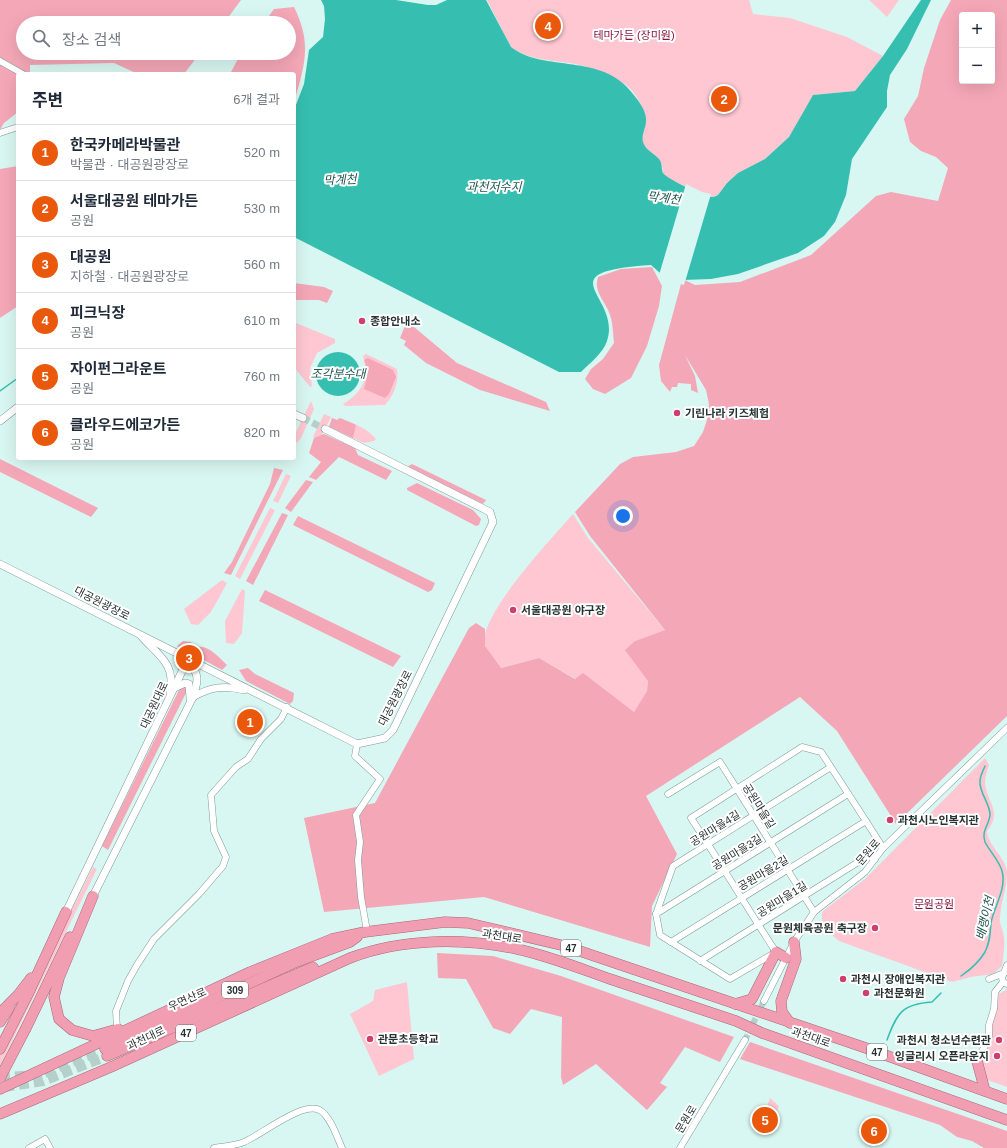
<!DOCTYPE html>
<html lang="ko">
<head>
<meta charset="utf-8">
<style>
  :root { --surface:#fff; --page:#f6f6f7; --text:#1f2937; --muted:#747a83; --line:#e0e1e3; --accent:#ea580c }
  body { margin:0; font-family:Helvetica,"Noto Sans KR",sans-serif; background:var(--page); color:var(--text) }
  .controls { position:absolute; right:12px; top:12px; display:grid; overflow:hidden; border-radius:4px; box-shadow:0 4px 16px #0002 }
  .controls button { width:36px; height:36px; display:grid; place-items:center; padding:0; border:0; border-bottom:1px solid var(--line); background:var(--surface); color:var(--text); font:20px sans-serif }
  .you { position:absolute; left:623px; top:516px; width:14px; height:14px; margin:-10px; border:3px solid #fff; border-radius:50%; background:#1a73e8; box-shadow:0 0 0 6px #1a73e833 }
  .badge { display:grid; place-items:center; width:26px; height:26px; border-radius:50%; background:var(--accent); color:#fff; font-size:13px; font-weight:700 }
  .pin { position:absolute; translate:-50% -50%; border:2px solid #fff; box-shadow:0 1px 4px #0006 }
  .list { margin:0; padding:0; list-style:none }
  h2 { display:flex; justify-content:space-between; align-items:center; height:52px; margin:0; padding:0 16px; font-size:17px }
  h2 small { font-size:13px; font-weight:400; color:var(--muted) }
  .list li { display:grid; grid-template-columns:26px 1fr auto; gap:12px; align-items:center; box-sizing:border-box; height:56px; padding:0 16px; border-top:1px solid var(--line) }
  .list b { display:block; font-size:15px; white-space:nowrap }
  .list p { margin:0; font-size:13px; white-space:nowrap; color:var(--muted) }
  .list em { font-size:13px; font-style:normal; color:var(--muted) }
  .icon { flex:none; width:22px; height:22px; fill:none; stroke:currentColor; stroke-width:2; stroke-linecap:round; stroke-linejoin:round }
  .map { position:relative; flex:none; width:1007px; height:1148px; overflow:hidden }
  .search { position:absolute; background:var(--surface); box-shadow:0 4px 16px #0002; left:16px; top:16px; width:280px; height:44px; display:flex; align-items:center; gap:10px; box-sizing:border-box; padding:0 14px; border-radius:22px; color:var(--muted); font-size:15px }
  .panel { position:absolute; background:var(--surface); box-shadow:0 4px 16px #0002; left:16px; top:72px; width:280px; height:388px; border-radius:4px }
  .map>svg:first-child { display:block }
</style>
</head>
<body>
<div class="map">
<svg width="1007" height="1148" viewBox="0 0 1007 1148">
  <rect width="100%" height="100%" fill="#d9f7f2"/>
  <g fill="#fec7d2">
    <path d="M487 0H749L753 14 790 18 847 37 883 56 855 91 813 95 789 137 765 159 738 173 727 183 718 195 712 197 702 194 667 178 663 173 662 164C655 157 643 149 642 138 642 132 646 126 646 120 645 109 634 89 624 84 614 78 586 66 576 64 554 60 529 61 511 47Z"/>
    <path d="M869 0H899L887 17Z"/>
    <path d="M296 323 335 339V343L317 353 310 368 312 386 310 387 294 367V324Z"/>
    <path d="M366 354 397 369C399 381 394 396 385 405L345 406 343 404C363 392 369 379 363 356Z"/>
    <path d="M311 401 314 409 301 438 297 443 294 441V436Z"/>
    <path d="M324 414 331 417 322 435 314 438 313 437Z"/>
    <path d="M332 418 337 420 340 418C353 423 367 428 376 439L374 441 364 443 329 427Z"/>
    <path d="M286 474 291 476 278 503 273 501Z"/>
    <path d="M270 508 275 510 240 579 235 576Z"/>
    <path d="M573 514 588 538 665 630 635 641 648 681 647 691 634 712 583 674 576 679 539 658 501 668C496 662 487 653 485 645 477 617 553 537 573 514Z"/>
    <path d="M222 580 227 583 211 612 198 625 191 624 184 609Z"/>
    <path d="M242 589 245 591 242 633 234 644 226 643 225 621Z"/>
    <path d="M985 758 989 765C987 771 985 777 985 783 987 803 1003 811 987 831 988 846 1005 856 1007 872 1007 889 1001 901 1000 917 999 926 1004 931 1004 938 1005 947 1003 957 1002 966L993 974 971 977 952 982 839 941C830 934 818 924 823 911L865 879Z"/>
    <path d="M93 867 97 869 0 1065V1052Z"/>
    <path d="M407 982 414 1059 379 1076 350 1014 373 1001 375 990Z"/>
    <path d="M1007 989V1087L976 1076 991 1038 992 1024 999 994Z"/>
    <path d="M770 1098 779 1106 775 1116 767 1107Z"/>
    <path d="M765 1109 776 1119 765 1132 754 1122Z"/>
    <path d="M877 1117 884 1130 877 1145 866 1140 863 1133Z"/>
  </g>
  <g fill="#f4a7b7" fill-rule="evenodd">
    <path d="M0 0H241L224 23H23V53H200L184 74H138L114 63 30 65V74H18V112L4 123 0 130Z"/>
    <path d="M951 0H1007V716L896 824 837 731 800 697 646 796 677 854 652 906 650 947 484 897 324 912 304 818 375 803 469 628 476 623 485 629V646L501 668 539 658 575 679 583 673 634 712 647 691 648 681 625 650 635 641 665 630 590 536 575 512 620 464 633 457 676 452 694 446 703 432 707 420 709 404 706 390 685 355 695 376 698 393 691 390V384L678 383 677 387H672L670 392 661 381 659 365 681 284 684 285 685 280 695 285 740 282 811 255 876 196 891 192 938 201 948 168 936 157 921 151 910 142 904 119 918 96 924 68 940 20ZM962 15H992V81H962Z"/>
    <path d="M294 7C312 43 305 65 294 102V74H230L241 53H289V23H264L274 9Z"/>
    <path d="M18 166V306L0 318V169Z"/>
    <path d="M652 267 662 286 659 306 647 346 631 378 605 394 593 389 585 379 591 369 603 359 614 343C613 334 613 323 610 315 606 301 593 293 598 277L621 269Z"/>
    <path d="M294 283 324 287 333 291 327 303 319 300H294Z"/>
    <path d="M405 326 414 327 457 363 546 402 550 411 480 390 426 363 404 345 406 341 400 338Z"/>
    <path d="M368 358 393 370 396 377 389 394 385 398 364 389C367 378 369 371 364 360Z"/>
    <path d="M332 418 337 420 340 418 356 425 353 438 329 427Z"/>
    <path d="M324 434 355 448 358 455 392 471 386 480 339 457 316 480 309 477 321 462 309 453 314 438Z"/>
    <path d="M0 459 98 508 91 517 0 472Z"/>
    <path d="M412 464 486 500 483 504 407 467Z"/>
    <path d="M274 468 283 470 231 575 224 573 232 562 270 484Z"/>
    <path d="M306 480 313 482 291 512 285 508Z"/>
    <path d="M417 483 473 510 481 519 479 525 476 526 407 490V488Z"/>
    <path d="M282 513 288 515 253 585 246 581Z"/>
    <path d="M298 516 435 583 432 590 428 592 293 525Z"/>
    <path d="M265 590 401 656 393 667 259 601Z"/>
    <path d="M183 641 191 642 192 644 188 651 177 646Z"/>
    <path d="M198 647C209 645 219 658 227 665L222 670 195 655Z"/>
    <path d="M248 668 255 674 294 693 293 701 290 704 246 681 239 670Z"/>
    <path d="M183 687 186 689V693L108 850 102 846 180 688Z"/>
    <path d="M437 953 493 956 561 976 734 1037 720 1062 685 1047 660 1083 667 1087 647 1110 596 1064 563 1085 561 1077 562 1017 531 1009 510 1034 493 1028 466 979 438 978Z"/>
    <path d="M750 1042 1007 1131V1148H984L972 1141 957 1137 940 1125 740 1059Z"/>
  </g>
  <g fill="#36bfb0">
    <path d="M321 0H396L428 5H436L447 0H486L511 47C544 73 602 52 633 94 639 101 647 112 646 121 646 129 641 134 643 142 646 151 653 152 659 159 663 164 661 169 663 173 667 179 705 197 712 197 714 197 716 196 718 195L727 183 738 173 765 159 789 137 813 95 855 91 883 56 921 0H931L907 49 890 75 887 91V107L852 159 846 195 835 222 824 236 798 253 738 274 711 279 683 280 660 273 651 265C543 272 622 296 607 341 603 353 590 363 581 372H559L294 237V110L304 84 309 50 323 37 325 19 324 6Z"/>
    <circle cx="338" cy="374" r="22"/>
  </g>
  <path fill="#d9f7f2" d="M686 184 702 192 711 194 685 282H683L659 275Z"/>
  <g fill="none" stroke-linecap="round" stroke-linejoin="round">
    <g stroke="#36bfb0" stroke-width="1.5">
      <path d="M0 391 18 378"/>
      <path d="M961 976C970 970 979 962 985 952 990 942 990 934 991 923 994 906 1007 889 1002 871 999 860 990 852 985 842 981 831 989 825 990 815 990 803 979 793 980 781 980 776 983 771 985 766"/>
      <path d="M887 1040C897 1013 902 1004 932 1002L941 993"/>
    </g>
    <path stroke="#b5d0cb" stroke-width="6" stroke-dasharray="6 3" stroke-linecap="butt" d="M745 1040 764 1001"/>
    <path stroke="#b5d0cb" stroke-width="7" stroke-dasharray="7 3.5" stroke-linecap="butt" d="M303 418 325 429"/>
    <g stroke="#b5d0cb" stroke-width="10" stroke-dasharray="10 5" stroke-linecap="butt">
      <path d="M0 1078 42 1074 105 1049"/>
      <path d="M4 1087 43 1081 107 1056"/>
    </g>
    <g stroke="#7e9a95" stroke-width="7">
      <g id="minor">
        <path d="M0 61 23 74"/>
        <path d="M0 133 18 127"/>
        <path d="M357 744 355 756 380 779 356 815 360 842 358 860 361 897 367 931"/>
        <path d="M831 767 673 866 656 914 660 935 730 979 776 952C747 908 720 862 691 818L802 747 821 752C842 784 863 816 883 848"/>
        <path d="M668 794 720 762 814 912"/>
        <path d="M656 914 848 794"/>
        <path d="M671 942 866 821"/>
        <path d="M700 961 868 856 875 859"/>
        <path d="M1007 965 1002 978 1003 982 1007 984"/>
        <path d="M989 979 1004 973"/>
        <path d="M764 1001 794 942 814 912 865 872 883 848 1007 728"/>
        <path d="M117 1029 116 1011 128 981 137 965 154 939 199 894 223 866 226 857 214 831 211 795 236 767 248 759 261 739 281 719 287 707"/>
        <path d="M977 1061 989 1038V1025L994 1009 995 992 1003 982"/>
        <path d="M29 1148 45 1139 50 1148"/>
        <path d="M214 1148C224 1146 235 1146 244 1142 261 1135 305 1099 321 1111 331 1118 337 1137 342 1148"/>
        <path d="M680 1148 745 1040"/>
      </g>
    </g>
    <g stroke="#7e9a95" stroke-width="8">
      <g id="tertiary">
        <path d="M294 414 303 418"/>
        <path d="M0 421 18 407"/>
        <path d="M0 564 357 744 385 738 393 730 493 522 490 512 325 429"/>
        <path d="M142 637C158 655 176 664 170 692"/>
        <path d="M174 688 185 683 189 684 190 698"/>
        <path d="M193 697C210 687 225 685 244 690"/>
        <path d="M93 896 193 697C199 679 199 675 188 659"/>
        <path d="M66 912 188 659"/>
      </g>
    </g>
    <g stroke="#a96878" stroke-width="11">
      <g id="trunk">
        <path d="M93 896 59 978 54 997 59 1019 72 1030 93 1036 118 1029"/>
        <path d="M735 1004 752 999 776 952 786 958"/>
        <path d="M0 1013 18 995 31 978"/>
        <path d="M0 1022 9 1008"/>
        <path d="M790 1023 782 1012 781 1001 796 959 794 942"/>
        <path d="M26 1028 70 937"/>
        <path d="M0 1049 29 992 66 912"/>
        <path d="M105 1049 296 962 350 942 357 937"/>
        <path d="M107 1056 313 967"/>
        <path d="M977 1061 985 1091"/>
        <path d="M0 1089 250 972 332 939 365 932 445 922 468 923 565 946 863 1047 1007 1099"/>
        <path d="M0 1114 111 1067 350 958C403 938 463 938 517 949 549 956 579 968 610 979 652 993 694 1007 736 1021L762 1033 1007 1120"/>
      </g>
    </g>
    <use href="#minor" stroke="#fff" stroke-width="6"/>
    <use href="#tertiary" stroke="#fff" stroke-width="7"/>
    <use href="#trunk" stroke="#f29eb2" stroke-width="10"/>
    <g stroke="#a96878" stroke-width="11" stroke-linecap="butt">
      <path id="trunk-bridge" d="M0 1078 26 1028"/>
    </g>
    <use href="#trunk-bridge" stroke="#f29eb2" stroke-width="10"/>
  </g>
  <g fill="#cd406d" stroke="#fff" stroke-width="1.5">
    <circle cx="362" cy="321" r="4"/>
    <circle cx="677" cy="413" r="4"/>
    <circle cx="513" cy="610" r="4"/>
    <circle cx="890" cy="820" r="4"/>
    <circle cx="875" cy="928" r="4"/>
    <circle cx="843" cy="979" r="4"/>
    <circle cx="866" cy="993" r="4"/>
    <circle cx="370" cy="1039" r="4"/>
    <circle cx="999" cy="1040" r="4"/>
    <circle cx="997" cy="1056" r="4"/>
  </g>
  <g text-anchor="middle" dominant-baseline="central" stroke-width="4" stroke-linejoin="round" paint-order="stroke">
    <g fill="#fff" stroke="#68706f" stroke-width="1">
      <rect x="561" y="940" width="20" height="16" rx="3"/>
      <rect x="222" y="982" width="26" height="16" rx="3"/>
      <rect x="176" y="1025" width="20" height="16" rx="3"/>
      <rect x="867" y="1044" width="20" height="16" rx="3"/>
    </g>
    <g font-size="10" font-weight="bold" fill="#273331">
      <text x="571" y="948">47</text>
      <text x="235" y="990">309</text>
      <text x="186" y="1033">47</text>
      <text x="877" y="1052">47</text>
    </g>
    <g font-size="11" fill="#86173f" stroke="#fff">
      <text x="634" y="35">테마가든 (장미원)</text>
      <text x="934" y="904">문원공원</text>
    </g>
    <g font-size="11" font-weight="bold" fill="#273331" stroke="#fff" text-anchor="start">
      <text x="370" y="321">종합안내소</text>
      <text x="685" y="413">기린나라 키즈체험</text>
      <text x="521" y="610">서울대공원 야구장</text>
      <text x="898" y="820">과천시노인복지관</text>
      <text x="867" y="928" text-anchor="end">문원체육공원 축구장</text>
      <text x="851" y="979">과천시 장애인복지관</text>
      <text x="874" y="993">과천문화원</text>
      <text x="378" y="1039">관문초등학교</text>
      <text x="991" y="1040" text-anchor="end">과천시 청소년수련관</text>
      <text x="989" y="1056" text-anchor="end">잉글리시 오픈라운지</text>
    </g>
    <g font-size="11" fill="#273331" stroke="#fff">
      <text transform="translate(102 603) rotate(27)">대공원광장로</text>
      <text transform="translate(395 698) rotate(-63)">대공원광장로</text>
      <text transform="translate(154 705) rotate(-65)">대공원대로</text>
      <text transform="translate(759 806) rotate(58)">공원마을길</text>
      <text transform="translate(715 828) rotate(-32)">공원마을4길</text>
      <text transform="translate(737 852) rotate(-32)">공원마을3길</text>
      <text transform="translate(868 852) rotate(-49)">문원로</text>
      <text transform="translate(763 873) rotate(-31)">공원마을2길</text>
      <text transform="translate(782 899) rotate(-32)">공원마을1길</text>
      <text transform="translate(502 936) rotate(9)">과천대로</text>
      <text transform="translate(187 999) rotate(-24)">우면산로</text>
      <text transform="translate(811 1037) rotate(19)">과천대로</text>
      <text transform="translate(146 1038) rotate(-25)">과천대로</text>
      <text transform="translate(686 1119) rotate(-59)">문원로</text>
    </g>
    <g font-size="12" font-style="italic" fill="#1f564f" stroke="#fff">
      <text transform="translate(340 180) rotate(-3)">막계천</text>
      <text x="494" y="187">과천저수지</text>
      <text transform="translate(664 198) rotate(7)">막계천</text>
      <text x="338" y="374">조각분수대</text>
      <text transform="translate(985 918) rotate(-77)">배랭이천</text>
    </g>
  </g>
</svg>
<div class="controls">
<button>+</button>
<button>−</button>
</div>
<div class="you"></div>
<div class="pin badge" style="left:250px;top:722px">1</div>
<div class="pin badge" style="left:724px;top:99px">2</div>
<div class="pin badge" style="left:189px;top:658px">3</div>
<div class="pin badge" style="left:548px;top:26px">4</div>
<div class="pin badge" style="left:765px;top:1120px">5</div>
<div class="pin badge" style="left:874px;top:1131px">6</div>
<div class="search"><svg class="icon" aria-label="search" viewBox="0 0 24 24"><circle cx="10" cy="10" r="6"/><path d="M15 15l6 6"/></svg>장소 검색</div>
<section class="panel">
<h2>주변<small>6개 결과</small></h2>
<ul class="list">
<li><span class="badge">1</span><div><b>한국카메라박물관</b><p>박물관 · 대공원광장로</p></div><em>520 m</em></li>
<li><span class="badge">2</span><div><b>서울대공원 테마가든</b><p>공원</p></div><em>530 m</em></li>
<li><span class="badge">3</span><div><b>대공원</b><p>지하철 · 대공원광장로</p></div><em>560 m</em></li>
<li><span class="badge">4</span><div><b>피크닉장</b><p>공원</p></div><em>610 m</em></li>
<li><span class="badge">5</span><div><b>자이펀그라운트</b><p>공원</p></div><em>760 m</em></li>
<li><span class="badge">6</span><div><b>클라우드에코가든</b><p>공원</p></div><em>820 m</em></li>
</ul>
</section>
</div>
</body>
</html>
